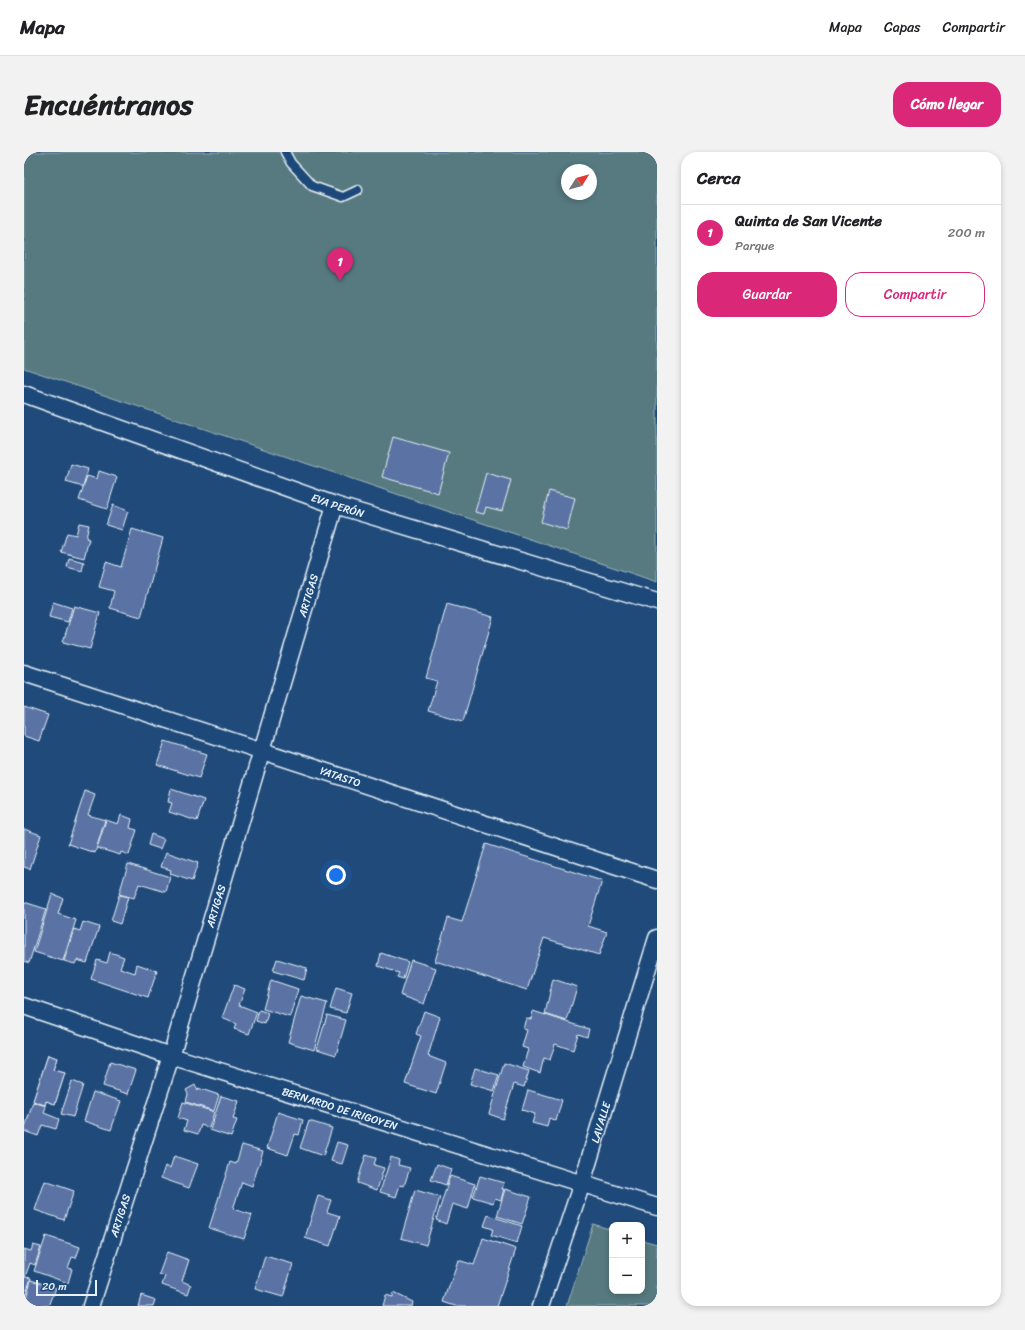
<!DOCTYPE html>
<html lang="es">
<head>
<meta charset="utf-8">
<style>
  :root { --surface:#fff; --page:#f2f2f2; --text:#202124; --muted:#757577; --line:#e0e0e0; --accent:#db2777 }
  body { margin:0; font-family:Sriracha,sans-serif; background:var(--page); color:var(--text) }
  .controls { position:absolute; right:12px; bottom:12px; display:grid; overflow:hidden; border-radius:8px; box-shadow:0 2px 6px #0003 }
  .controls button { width:36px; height:36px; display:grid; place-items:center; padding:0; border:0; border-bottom:1px solid var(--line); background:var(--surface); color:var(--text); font:20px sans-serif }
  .compass { position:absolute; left:537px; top:12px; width:36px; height:36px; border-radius:50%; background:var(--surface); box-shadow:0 2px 6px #0003; rotate:53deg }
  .scale { position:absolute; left:12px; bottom:10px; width:61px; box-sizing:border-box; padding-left:4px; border:2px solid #e8f1f8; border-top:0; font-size:11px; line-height:14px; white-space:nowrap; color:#e8f1f8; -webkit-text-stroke:3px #1f4a7a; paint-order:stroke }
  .you { position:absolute; left:312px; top:723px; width:14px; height:14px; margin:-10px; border:3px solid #fff; border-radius:50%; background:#1a73e8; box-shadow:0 0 0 6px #1a73e833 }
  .badge { display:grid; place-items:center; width:26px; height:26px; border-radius:50%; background:var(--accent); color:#fff; font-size:13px; font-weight:700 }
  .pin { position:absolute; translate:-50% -33px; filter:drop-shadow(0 1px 2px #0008) }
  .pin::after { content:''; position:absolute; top:21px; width:14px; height:12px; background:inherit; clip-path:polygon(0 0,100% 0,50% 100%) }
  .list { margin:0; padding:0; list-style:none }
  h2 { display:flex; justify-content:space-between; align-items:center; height:52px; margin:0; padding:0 16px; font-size:17px }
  h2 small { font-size:13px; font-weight:400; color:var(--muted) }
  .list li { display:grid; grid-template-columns:26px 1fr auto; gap:12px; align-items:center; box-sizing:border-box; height:56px; padding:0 16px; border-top:1px solid var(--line) }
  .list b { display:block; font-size:15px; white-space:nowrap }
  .list p { margin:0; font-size:13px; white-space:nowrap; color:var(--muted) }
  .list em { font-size:13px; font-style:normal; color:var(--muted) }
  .actions { display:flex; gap:8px; padding:12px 16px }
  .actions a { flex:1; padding:9px 0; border:1px solid var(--accent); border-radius:16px; text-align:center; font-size:14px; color:var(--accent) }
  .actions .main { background:var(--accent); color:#fff }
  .map { position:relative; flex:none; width:633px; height:1154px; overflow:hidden; border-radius:16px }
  header { display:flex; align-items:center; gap:24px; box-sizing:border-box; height:56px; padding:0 20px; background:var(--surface); border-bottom:1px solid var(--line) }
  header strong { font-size:19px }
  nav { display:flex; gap:22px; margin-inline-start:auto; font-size:14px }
  .intro { display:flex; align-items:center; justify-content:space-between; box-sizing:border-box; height:96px; padding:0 24px }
  h1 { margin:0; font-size:28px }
  .button { padding:10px 18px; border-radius:16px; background:var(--accent); color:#fff; font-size:14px; font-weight:700 }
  main { display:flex; gap:24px; padding:0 24px }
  aside { flex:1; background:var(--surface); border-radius:16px; box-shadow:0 2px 6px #0003 }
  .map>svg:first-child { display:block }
</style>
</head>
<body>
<header>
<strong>Mapa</strong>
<nav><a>Mapa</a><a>Capas</a><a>Compartir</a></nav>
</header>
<div class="intro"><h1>Encuéntranos</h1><a class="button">Cómo llegar</a></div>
<main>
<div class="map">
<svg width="633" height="1154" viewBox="0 0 633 1154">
  <rect width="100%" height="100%" fill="#1f4a7a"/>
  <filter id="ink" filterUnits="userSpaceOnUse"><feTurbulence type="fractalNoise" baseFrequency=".025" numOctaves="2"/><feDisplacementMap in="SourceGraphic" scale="8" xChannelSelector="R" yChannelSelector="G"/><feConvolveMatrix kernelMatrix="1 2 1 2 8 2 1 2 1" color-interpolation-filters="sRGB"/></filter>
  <g filter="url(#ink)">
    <g fill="#577a7f" stroke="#a0b6bc" fill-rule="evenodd">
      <path d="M0 0H633V430L0 216ZM543 18H567V42H543Z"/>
      <path d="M569 1072 588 1078V1139H618V1088L633 1092V1154H543Z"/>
    </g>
    <g fill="#5a73a4" stroke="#e8f1f8">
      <path d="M369 285 425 301 414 341 358 325Z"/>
      <path d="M47 312 64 317 59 335 42 330Z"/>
      <path d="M75 319 93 325 83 357 55 348 63 324 73 327Z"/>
      <path d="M462 321 487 328 478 359 462 355 460 362 451 360Z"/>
      <path d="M525 339 551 346 543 378 517 370Z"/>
      <path d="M89 353 104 359 98 378 82 373Z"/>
      <path d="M55 371 65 373 62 386 65 387 60 406 37 400 43 381 52 383Z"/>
      <path d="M108 377 139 386 117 465 86 456 90 439 75 435 82 410 97 415Z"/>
      <path d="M45 406 60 410 58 419 43 415Z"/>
      <path d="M29 450 48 456 44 470 25 465Z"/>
      <path d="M423 452 469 465 439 569 404 559 413 529 402 526Z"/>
      <path d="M50 454 76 461 66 497 39 490Z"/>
      <path d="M0 555 24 563 15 589 0 584Z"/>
      <path d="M141 589 183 602 175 626 133 613Z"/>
      <path d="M147 637 180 648 173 669 145 660 148 651 144 650Z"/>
      <path d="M61 639 71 643 64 663 81 668 71 701 44 692Z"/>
      <path d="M97 663 108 667 106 676 113 678 105 703 97 700 96 703 73 696 82 668 94 672Z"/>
      <path d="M0 677 17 683 6 717 0 715Z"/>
      <path d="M127 682 140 687 136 697 124 693Z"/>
      <path d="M462 692 578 729 564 774 583 780 575 803 520 786 503 838 411 809 424 766 438 770Z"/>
      <path d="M142 700 174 711 168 729 146 722 147 718 137 715Z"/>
      <path d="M104 712 146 725 142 740 115 732 110 746 95 742Z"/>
      <path d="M28 742 39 746 34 762 52 768 39 809 10 800Z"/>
      <path d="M95 743 104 745 96 772 87 769Z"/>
      <path d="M0 750 22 757 5 811 0 809Z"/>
      <path d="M59 770 75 775 63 811 53 808 51 812 40 809 50 777 56 779Z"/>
      <path d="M86 800 100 805 96 816 111 821 113 812 133 819 124 846 67 827 73 808 83 811Z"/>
      <path d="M357 801 384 810 379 827 373 825 375 821 354 814Z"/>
      <path d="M253 807 283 816 280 828 249 819Z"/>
      <path d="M387 808 412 816 400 852 376 843Z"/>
      <path d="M529 827 553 835 543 869 521 862Z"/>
      <path d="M247 828 274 837 266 865 239 857Z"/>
      <path d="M210 833 221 837 215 853 233 860 225 882 210 877 212 872 198 866Z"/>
      <path d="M312 836 328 841 322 861 306 857Z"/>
      <path d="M277 844 303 851 290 898 264 890Z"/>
      <path d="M235 858 244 861 241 872 232 869Z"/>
      <path d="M400 859 416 865 404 904 422 911 412 942 381 932 397 884 392 882Z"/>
      <path d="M509 859 565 877 563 885 554 882 549 898 531 892 526 908 520 906 516 921 499 915 504 897 498 895 503 878 499 877 502 866 507 867Z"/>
      <path d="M303 863 322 868 312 903 293 897Z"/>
      <path d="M24 903 33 906 29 918 41 921 31 952 22 949 21 953 9 949Z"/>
      <path d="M24 903 33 906 29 918 41 921 31 952 22 949 21 953 9 949Z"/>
      <path d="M86 910 112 918 104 942 79 934Z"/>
      <path d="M480 911 505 919 500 935 490 932 479 967 465 962Z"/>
      <path d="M451 916 475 923 470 939 446 932Z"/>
      <path d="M48 929 59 933 49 965 37 962Z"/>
      <path d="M171 933 174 939V936L195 943 190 959 162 950 164 942 162 938Z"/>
      <path d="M504 938 538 948 532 969 525 966 523 975 508 971 511 962 498 958Z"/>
      <path d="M69 940 97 949 87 978 60 969Z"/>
      <path d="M197 944 215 949 209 967 213 968 207 985 186 978Z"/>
      <path d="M9 950 22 954 20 961 35 967 32 977 18 973 14 984 0 979Z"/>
      <path d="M159 950 190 960 185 976 177 973 174 982 160 978 163 969 154 966Z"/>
      <path d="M254 960 279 968 275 983 271 982 264 1003 243 996Z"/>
      <path d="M285 969 308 976 299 1004 276 996Z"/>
      <path d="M313 990 324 993 318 1012 307 1009Z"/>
      <path d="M218 993 239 999 228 1034 218 1030 209 1057 228 1063 220 1087 185 1076 206 1010 212 1012Z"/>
      <path d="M342 1003 352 1006 350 1013 360 1016 353 1038 333 1031Z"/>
      <path d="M150 1004 174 1012 165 1036 137 1026 141 1014 146 1016Z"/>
      <path d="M367 1005 375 1008 374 1013 386 1016 380 1034 376 1033 372 1045 356 1040Z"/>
      <path d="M413 1012 427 1017 422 1033 407 1028Z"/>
      <path d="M426 1024 451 1032 444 1057 428 1052 422 1072 412 1068Z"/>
      <path d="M456 1024 480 1031 478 1037H480L477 1048 471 1046 469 1051 449 1045Z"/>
      <path d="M21 1029 50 1039 40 1068 11 1058Z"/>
      <path d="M481 1037 507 1045 498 1072 473 1064Z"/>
      <path d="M391 1038 416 1045 402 1093 377 1086Z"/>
      <path d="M294 1044 307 1048 303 1060 316 1064 306 1094 281 1086Z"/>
      <path d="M464 1063 498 1074 493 1091 467 1083 469 1077 460 1074Z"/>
      <path d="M22 1084 56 1095 52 1106 48 1105 44 1116 48 1117 44 1131 10 1119Z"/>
      <path d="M459 1086 492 1097 473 1154H432L420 1150 434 1108 450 1113Z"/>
      <path d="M9 1093 17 1095 11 1113 6 1111 1 1125 7 1126 0 1147V1097L7 1099Z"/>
      <path d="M143 1100 165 1108 158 1129 167 1133 164 1142 138 1133 141 1124 135 1122Z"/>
      <path d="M241 1104 269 1112 259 1145 231 1137Z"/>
      <path d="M7 1128 32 1136 25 1154H0Z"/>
      <path d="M369 1141 388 1150 387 1154H358L361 1143 368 1145Z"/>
      <path d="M117 1143 132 1148 130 1154H114Z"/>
    </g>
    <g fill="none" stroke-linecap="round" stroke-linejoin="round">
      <g stroke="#e8f1f8" stroke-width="11">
        <path id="service" d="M261 0 267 11 288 34 319 45 334 38"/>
      </g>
      <g stroke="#e8f1f8" stroke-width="19">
        <g id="minor">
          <path id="s1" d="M0 242 311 353 633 450"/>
          <path id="s2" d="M0 521 633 728"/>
          <path id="s3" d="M0 854 147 904 633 1055"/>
          <path id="s4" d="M67 1154 147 904 311 353"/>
          <path id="s5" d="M517 1154 558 1031 633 786"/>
        </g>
      </g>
      <use href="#service" stroke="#1f4a7a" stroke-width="8"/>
      <use href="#minor" stroke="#1f4a7a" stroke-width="16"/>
    </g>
  </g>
  <g text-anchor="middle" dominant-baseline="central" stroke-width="3" stroke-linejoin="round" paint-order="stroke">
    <g font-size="11" fill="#e8f1f8" stroke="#1f4a7a">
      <text stroke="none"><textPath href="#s1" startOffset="333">EVA PERÓN</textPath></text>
      <text stroke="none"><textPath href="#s4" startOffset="743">ARTIGAS</textPath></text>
      <text stroke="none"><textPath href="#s2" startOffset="333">YATASTO</textPath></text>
      <text stroke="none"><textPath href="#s4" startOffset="419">ARTIGAS</textPath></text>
      <text stroke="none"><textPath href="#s3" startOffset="332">BERNARDO DE IRIGOYEN</textPath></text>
      <text stroke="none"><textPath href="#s5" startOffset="193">LAVALLE</textPath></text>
      <text stroke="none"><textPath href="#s4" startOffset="95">ARTIGAS</textPath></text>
    </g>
  </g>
</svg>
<div class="controls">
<button>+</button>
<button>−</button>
</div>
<svg class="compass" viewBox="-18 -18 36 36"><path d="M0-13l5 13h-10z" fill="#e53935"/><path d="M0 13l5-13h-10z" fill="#757577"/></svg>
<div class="scale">20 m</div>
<div class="you"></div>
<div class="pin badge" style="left:316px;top:129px">1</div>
</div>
<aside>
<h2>Cerca<small></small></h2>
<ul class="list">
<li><span class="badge">1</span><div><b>Quinta de San Vicente</b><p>Parque</p></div><em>200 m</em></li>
</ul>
<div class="actions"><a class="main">Guardar</a><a>Compartir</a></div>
</aside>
</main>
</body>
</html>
